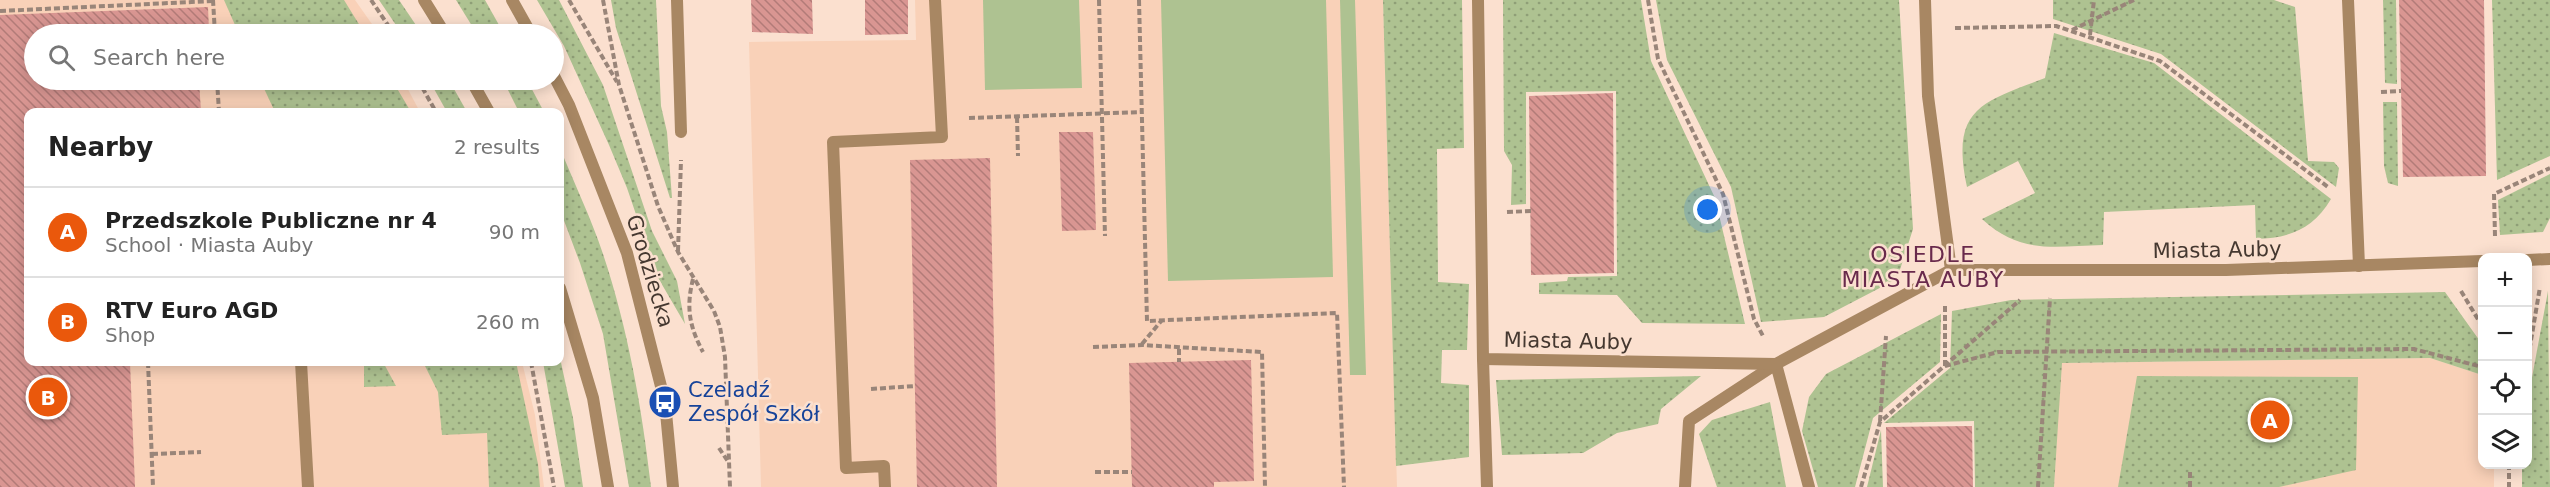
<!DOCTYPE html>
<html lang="en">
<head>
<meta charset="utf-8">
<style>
  :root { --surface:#fff; --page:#f2f2f2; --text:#222; --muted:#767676; --line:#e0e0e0; --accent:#ea580c }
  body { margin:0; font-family:"DejaVu Sans",sans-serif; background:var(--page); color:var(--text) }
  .controls { position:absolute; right:18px; bottom:18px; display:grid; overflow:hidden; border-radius:12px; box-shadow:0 3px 15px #0003 }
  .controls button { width:54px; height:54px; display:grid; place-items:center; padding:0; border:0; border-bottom:2px solid var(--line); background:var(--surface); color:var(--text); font:30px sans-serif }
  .you { position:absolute; left:1708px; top:210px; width:21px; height:21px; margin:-15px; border:4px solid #fff; border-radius:50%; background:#1a73e8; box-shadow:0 0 0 9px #1a73e833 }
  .badge { display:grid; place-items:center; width:39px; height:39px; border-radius:50%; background:var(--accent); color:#fff; font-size:20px; font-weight:700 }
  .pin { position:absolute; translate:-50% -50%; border:3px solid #fff; box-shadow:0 2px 6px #0006 }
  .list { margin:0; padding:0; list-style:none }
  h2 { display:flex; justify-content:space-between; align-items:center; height:78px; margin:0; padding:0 24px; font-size:26px }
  h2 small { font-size:20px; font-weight:400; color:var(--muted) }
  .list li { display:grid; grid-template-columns:39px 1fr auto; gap:18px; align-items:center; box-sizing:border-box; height:90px; padding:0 24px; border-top:2px solid var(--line) }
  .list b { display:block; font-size:22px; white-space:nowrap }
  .list p { margin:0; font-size:20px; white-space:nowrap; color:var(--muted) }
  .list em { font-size:20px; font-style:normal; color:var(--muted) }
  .icon { flex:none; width:33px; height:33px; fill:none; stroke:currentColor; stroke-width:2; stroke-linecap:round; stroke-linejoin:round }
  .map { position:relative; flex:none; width:2550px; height:487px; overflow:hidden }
  .search { position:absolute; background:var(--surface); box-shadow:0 3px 15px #0003; left:24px; top:24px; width:540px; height:66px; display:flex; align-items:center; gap:15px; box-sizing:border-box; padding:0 21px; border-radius:33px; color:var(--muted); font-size:22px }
  .panel { position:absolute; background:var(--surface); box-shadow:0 3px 15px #0003; left:24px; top:108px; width:540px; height:258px; border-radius:12px }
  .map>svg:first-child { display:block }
</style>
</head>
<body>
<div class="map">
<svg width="2550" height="487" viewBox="0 0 2550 487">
  <defs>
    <pattern id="green-dots" width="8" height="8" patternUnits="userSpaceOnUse" patternTransform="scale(1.5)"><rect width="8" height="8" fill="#aec291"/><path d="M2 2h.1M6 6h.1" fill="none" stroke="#8f9f77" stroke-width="1.8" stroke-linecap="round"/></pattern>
    <pattern id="building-back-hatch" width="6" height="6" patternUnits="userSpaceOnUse" patternTransform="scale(1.5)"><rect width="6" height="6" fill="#d99692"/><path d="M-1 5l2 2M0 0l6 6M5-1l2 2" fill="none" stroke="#b27b78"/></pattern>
  </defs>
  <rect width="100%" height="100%" fill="#fbe0cf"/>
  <g fill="#f9d1b8">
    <path d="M0 0H355L379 34H34V80H403L420 112H28V362H522L535 415 544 487H0Z"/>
    <path d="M915 0H1383L1397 487H761L749 42 916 40Z"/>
    <path d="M2430 358 2482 375V464L2494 465V487H2054L2061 363Z"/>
  </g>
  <g fill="url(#green-dots)">
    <path d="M224 0H344L365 34H239Z"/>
    <path d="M379 0H399L422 34H402Z"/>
    <path d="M456 0H485L504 34H477Z"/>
    <path d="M537 0H559L603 85 652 231 677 281 685 324 657 276 627 188 609 145 564 46Z"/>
    <path d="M611 0H656L661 106 667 132 672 198H670L616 28Z"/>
    <path d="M1383 0H1462L1464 148 1437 149 1438 282 1469 284 1467 350H1442L1441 383 1469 385V457L1396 466Z"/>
    <path d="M1503 0H1641L1651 61 1715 198 1745 324 1642 323 1617 295 1539 294V283L1567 281 1568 277 1617 276 1616 91 1526 92V204L1511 205 1512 165 1504 151Z"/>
    <path d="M1656 0H1899L1913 229 1897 279 1824 317 1761 322 1731 187 1667 60Z"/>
    <path d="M2053 0H2274L2295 7 2308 161 2334 162 2339 168 2336 187 2161 54 2053 19Z"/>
    <path d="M2383 0H2396L2397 84 2385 83Z"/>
    <path d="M2492 0H2550V156L2497 180Z"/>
    <path d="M2054 33 2154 63 2331 199C2313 229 2290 238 2256 239L2255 205 2104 212 2103 245C2054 246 2021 255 1982 219L2035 193 2018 161 1967 187C1950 108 1982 102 2045 78Z"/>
    <path d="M260 80H392L411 112H275Z"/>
    <path d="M429 80H449L467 112H447Z"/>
    <path d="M503 80H527L544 112H519Z"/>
    <path d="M2383 102H2397L2398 186 2388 183 2384 166Z"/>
    <path d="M560 148C574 183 591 218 603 254 628 329 642 408 651 487H629L603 334 580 263 560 210Z"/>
    <path d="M2550 174V218L2543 232 2500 235 2498 200Z"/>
    <path d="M2548 291 2550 487H2522V465L2528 464V399Z"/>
    <path d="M2445 292 2482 344V375L2430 358 2062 363 2054 487H1975L1974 421 1884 423 1950 368 1952 311 2011 300Z"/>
    <path d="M1941 314 1940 362 1873 418 1855 487H1818L1802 431 1809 397 1826 374Z"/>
    <path d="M560 358 573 418 583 487H565L543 362H560Z"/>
    <path d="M364 362H383L396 386 364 387Z"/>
    <path d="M423 362H516L538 464 540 487H489L487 433 442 435 438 392Z"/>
    <path d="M1701 376 1661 409 1658 424 1617 433 1583 453 1502 455 1496 380Z"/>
    <path d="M2137 376 2358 377 2356 470 2279 487H2118Z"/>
    <path d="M1770 402 1786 487H1717L1699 434 1712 420Z"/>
    <path d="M1881 430 1883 487H1867Z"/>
  </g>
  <g fill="#aec291">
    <path d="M983 0H1079L1082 88 985 90Z"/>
    <path d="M1161 0H1326L1333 277 1168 281Z"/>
    <path d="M1340 0H1355L1366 375H1350Z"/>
  </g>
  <g fill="url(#building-back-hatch)">
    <path d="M751 0H812L813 34 752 32Z"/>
    <path d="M865 0H908V34L865 35Z"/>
    <path d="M2399 0H2484L2486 176 2403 177Z"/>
    <path d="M208 7 209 31 206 34H34V80H199L201 112H28V362H130L135 487H0V15Z"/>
    <path d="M1613 93 1614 273 1531 275 1529 96Z"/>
    <path d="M1059 132H1093L1096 230 1062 231Z"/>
    <path d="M990 158 997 487H917L910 160Z"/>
    <path d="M1251 360 1254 481 1214 482V487H1132L1129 363Z"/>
    <path d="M1972 426 1973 487H1887L1886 427Z"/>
  </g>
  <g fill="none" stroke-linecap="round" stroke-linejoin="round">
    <g stroke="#998579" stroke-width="4" stroke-dasharray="6 3" stroke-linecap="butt">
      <path d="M213 0 215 34"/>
      <path d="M371 0 394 34"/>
      <path d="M569 0 617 82"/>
      <path d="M603 0 619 85 658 206 678 252 714 311 720 327 725 357 730 487"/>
      <path d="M1099 0 1105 236"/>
      <path d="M1139 0 1147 321 1337 313 1344 487"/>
      <path d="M1648 0 1658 59 1723 194 1754 319 1763 336"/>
      <path d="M0 11 213 1"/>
      <path d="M1955 28 2056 26 2160 61 2328 187"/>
      <path d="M2072 30 2134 0"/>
      <path d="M2090 35 2094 0"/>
      <path d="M217 80 219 112"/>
      <path d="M418 80 436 112"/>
      <path d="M2381 92 2401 91"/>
      <path d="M1017 117 1018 156"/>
      <path d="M969 118 1142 112"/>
      <path d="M1507 212 1531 211"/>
      <path d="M2495 236 2494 194 2550 168"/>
      <path d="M678 251 681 160"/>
      <path d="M693 279C686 307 689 326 703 352"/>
      <path d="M2461 291 2482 326"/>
      <path d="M1142 344 1162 320"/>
      <path d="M1093 347 1142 345 1262 352 1265 487"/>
      <path d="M1179 349V362"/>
      <path d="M2528 358 2540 287"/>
      <path d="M148 362 153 487"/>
      <path d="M531 362 554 487"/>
      <path d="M1945 366 1998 352 2414 349 2482 367"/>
      <path d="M1945 366V304"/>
      <path d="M871 389 915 386"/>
      <path d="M1880 421 1886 336"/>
      <path d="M719 448 729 463"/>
      <path d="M152 454 201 452"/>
      <path d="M2509 464V487"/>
      <path d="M1095 472H1132"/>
      <path d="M1861 487 1880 422 2020 300"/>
      <path d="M2038 487 2050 298"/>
      <path d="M2190 487V472"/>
    </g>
    <g stroke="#a88763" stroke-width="12">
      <path d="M2348 0 2359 266"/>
      <path d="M1483 359 1487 487"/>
      <path d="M301 362 308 487"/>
      <path d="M885 487 884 466 846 468 833 142 942 137 935 0"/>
      <path d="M1685 487 1689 421 1776 364 1809 487"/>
    </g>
    <g stroke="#a88763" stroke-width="12">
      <path d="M677 0 681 132"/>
      <path d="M1478 0 1483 359 1776 364 1951 270 1928 96 1925 0"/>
      <path d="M2528 260 2550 259"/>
      <path d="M1951 270H2226L2482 261"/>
    </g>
    <g stroke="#a88763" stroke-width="12">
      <path d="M424 0 445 34"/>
      <path d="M512 0 531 34"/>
      <path d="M554 76 569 105 627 253 665 402 673 487"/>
      <path d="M471 80 489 112"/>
      <path d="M560 288 593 398 608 487"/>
    </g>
  </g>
  <defs>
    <g id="bus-disc" transform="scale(1.725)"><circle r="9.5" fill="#1a4fb4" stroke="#fbe0cf"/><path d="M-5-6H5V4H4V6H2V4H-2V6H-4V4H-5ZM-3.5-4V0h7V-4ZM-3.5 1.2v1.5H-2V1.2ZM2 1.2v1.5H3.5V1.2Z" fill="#fff"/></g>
  </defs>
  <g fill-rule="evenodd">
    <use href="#bus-disc" x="665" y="402"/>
  </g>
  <g text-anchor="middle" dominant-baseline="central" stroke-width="5" stroke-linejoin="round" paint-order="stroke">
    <g font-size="21" fill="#453830" stroke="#fbe0cf">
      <text transform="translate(2217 250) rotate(-1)">Miasta Auby</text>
      <text transform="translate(650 271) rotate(73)">Grodziecka</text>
      <text transform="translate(1568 341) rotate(1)">Miasta Auby</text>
    </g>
    <g font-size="21" fill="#164399" stroke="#fbe0cf" text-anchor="start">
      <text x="688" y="390">Czeladź<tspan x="688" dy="24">Zespół Szkół</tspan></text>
    </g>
    <g font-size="22" letter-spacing="1.5" fill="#692a4c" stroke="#fbe0cf">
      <text x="1923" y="254">OSIEDLE<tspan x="1923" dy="25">MIASTA AUBY</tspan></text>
    </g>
  </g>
</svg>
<div class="controls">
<button>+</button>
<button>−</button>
<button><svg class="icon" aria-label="locate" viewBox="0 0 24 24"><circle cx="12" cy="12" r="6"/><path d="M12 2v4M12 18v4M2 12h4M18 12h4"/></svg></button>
<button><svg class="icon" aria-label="layers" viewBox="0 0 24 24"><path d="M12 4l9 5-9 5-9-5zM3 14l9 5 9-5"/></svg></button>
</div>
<div class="you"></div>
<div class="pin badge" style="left:2270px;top:420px">A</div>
<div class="pin badge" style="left:48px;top:397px">B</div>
<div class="search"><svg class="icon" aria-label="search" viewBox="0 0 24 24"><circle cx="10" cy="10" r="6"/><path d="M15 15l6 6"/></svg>Search here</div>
<section class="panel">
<h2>Nearby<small>2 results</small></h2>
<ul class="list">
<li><span class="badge">A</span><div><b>Przedszkole Publiczne nr 4</b><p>School · Miasta Auby</p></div><em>90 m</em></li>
<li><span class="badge">B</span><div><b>RTV Euro AGD</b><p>Shop</p></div><em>260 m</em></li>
</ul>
</section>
</div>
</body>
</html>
